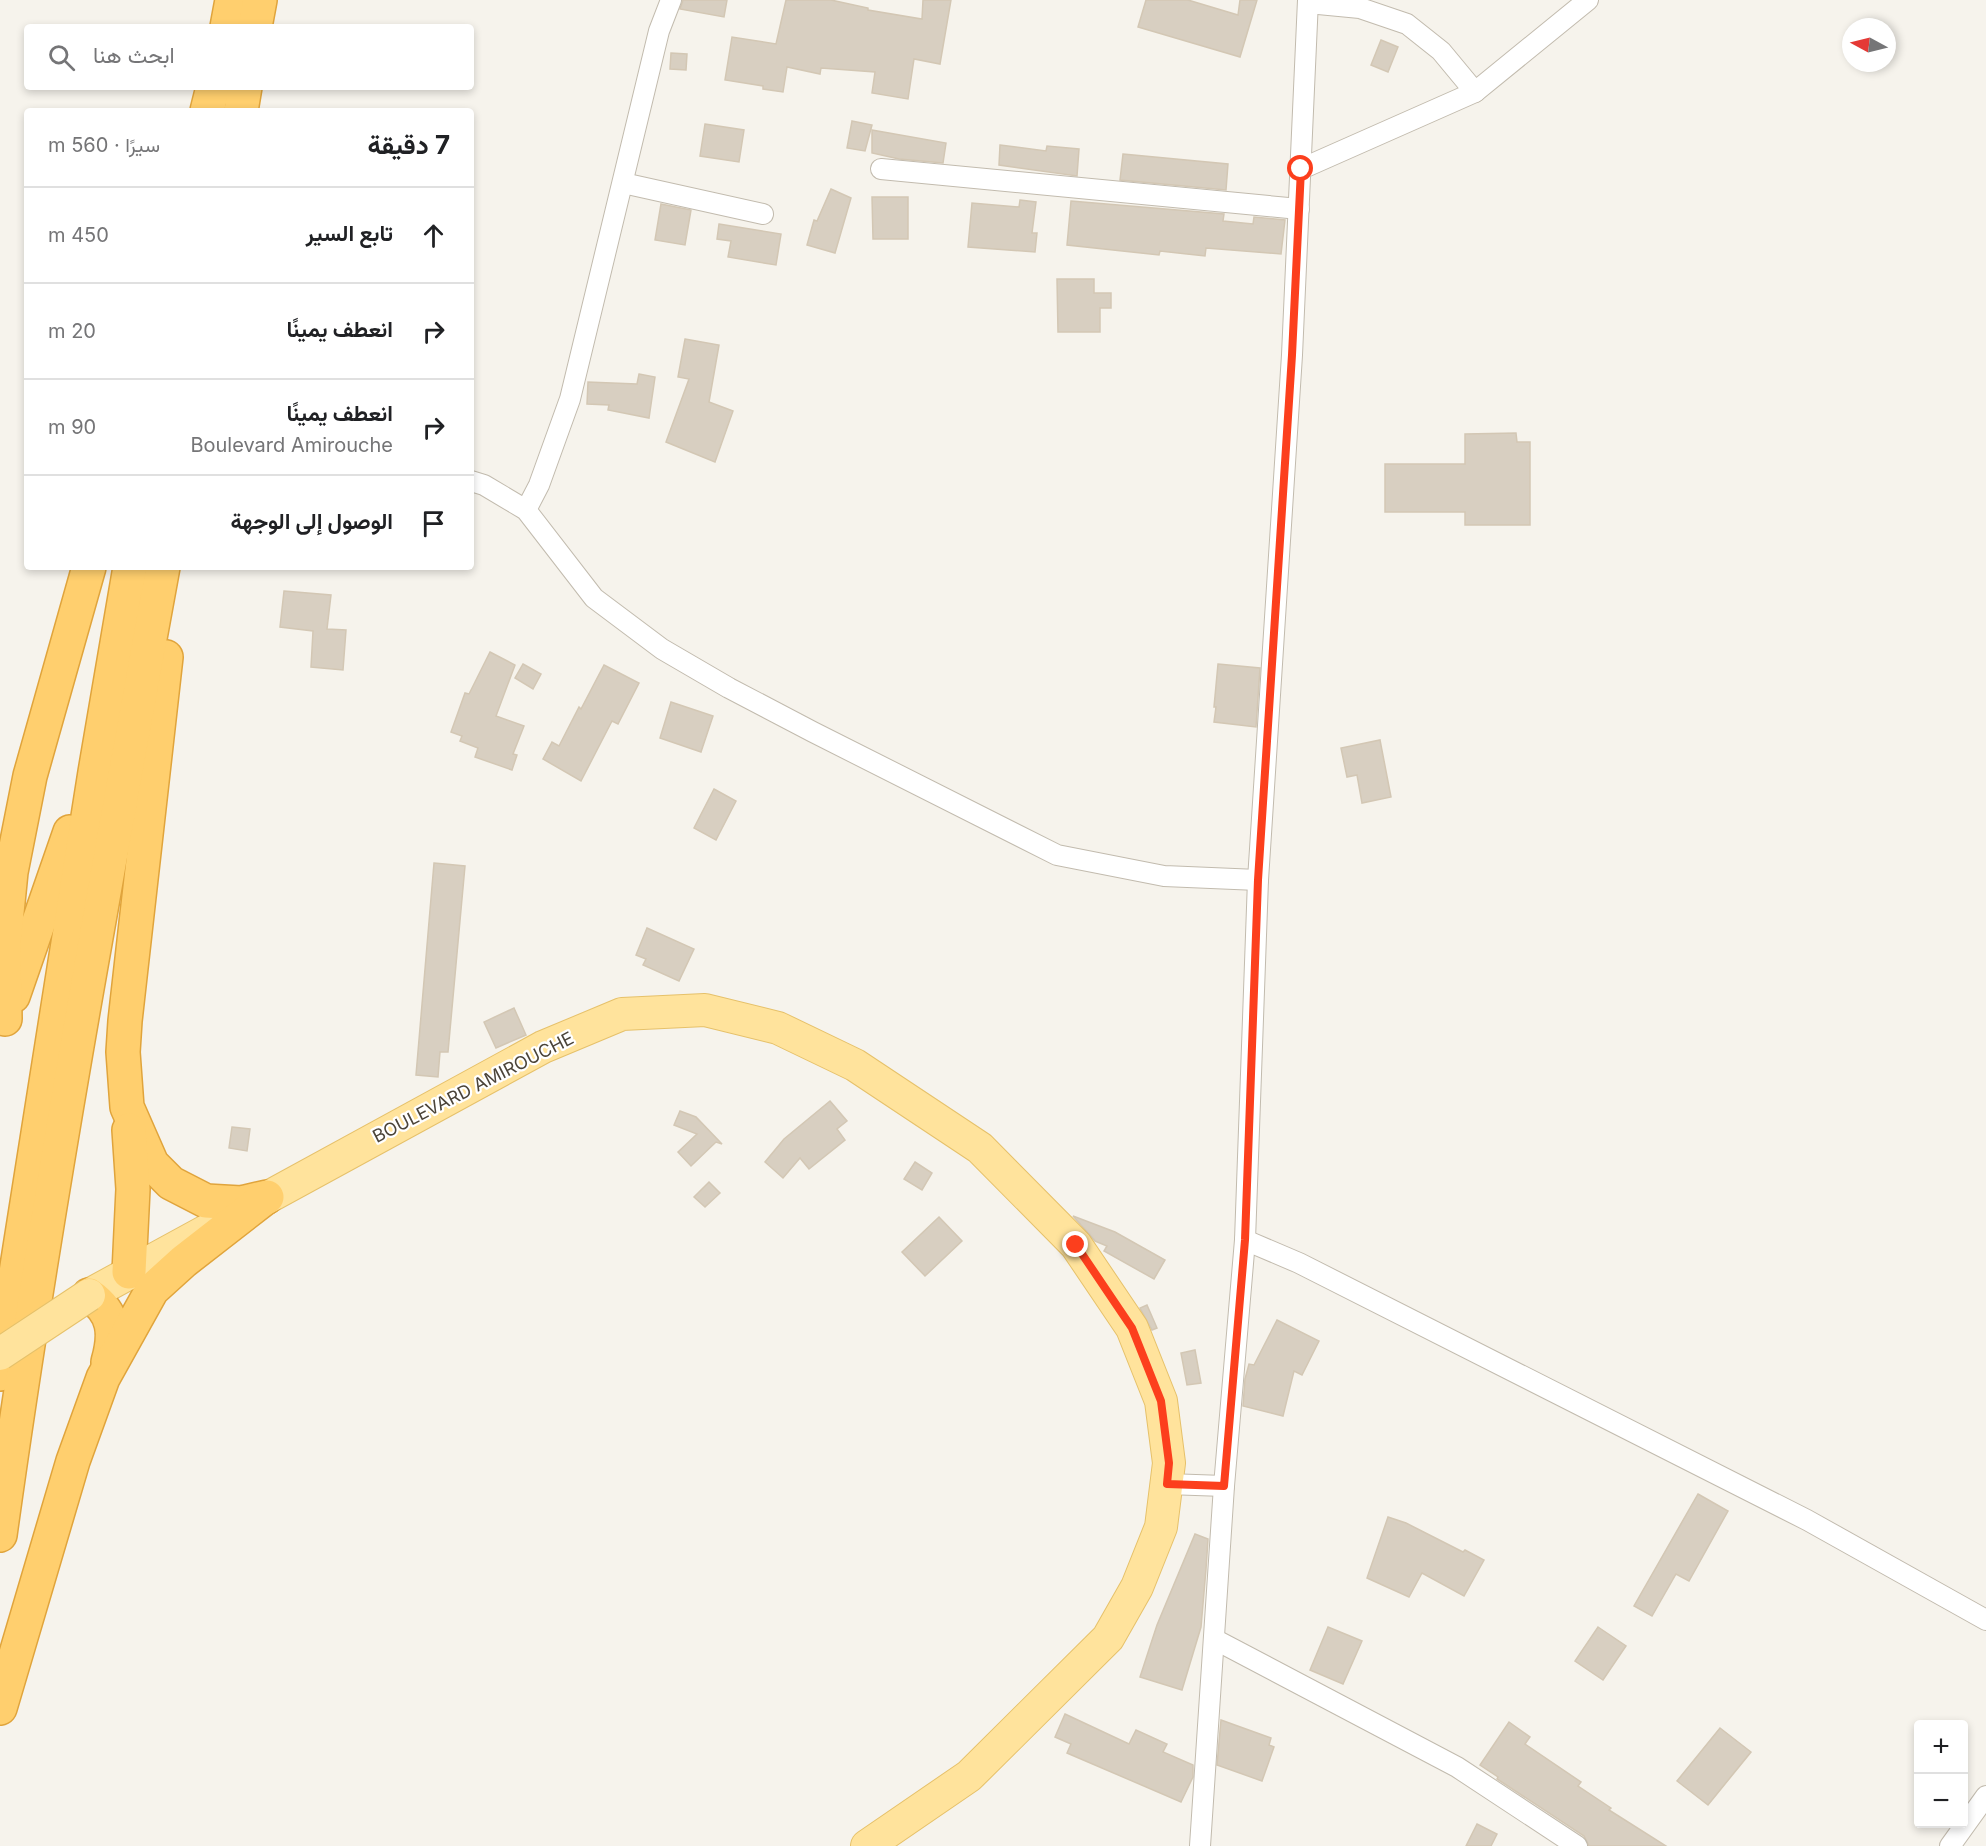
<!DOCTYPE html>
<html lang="ar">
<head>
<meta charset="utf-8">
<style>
  :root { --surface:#fff; --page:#f2f2f2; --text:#202124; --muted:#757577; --line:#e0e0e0 }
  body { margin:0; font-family:Inter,Vazirmatn,sans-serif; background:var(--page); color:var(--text); direction:rtl }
  .controls { position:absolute; right:18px; bottom:18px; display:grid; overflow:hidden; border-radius:6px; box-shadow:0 3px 9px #0003 }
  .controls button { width:54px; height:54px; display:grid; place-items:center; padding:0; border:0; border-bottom:2px solid var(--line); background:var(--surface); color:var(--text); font:30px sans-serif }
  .compass { position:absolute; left:1842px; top:18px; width:54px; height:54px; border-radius:50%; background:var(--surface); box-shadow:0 3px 9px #0003; rotate:277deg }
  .stop { position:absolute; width:18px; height:18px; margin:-14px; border:4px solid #fc3f1d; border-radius:50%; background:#fff }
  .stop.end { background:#fc3f1d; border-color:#fff; box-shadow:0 2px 6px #0008 }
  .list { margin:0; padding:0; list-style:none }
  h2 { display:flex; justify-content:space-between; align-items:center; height:78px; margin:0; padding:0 24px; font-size:26px }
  h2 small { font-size:20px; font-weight:400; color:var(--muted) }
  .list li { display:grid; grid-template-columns:39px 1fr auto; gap:18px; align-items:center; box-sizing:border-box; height:96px; padding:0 24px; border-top:2px solid var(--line) }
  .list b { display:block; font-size:22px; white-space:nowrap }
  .list p { margin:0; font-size:20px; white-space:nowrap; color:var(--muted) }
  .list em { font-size:20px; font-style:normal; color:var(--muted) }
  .icon { flex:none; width:33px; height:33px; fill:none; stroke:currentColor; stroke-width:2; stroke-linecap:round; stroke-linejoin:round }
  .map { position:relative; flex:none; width:1986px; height:1846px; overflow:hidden; direction:ltr }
  .search { position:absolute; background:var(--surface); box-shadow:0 3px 9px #0003; left:24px; top:24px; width:450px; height:66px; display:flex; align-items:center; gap:15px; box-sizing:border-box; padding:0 21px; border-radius:6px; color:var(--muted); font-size:22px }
  .panel { position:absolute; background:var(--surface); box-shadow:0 3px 9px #0003; left:24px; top:108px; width:450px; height:462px; border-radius:6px; direction:rtl }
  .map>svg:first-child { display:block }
</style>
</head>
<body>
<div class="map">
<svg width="1986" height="1846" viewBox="0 0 1986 1846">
  <rect width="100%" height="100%" fill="#f6f3ec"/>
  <g fill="#d8cfc1" stroke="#d3c7b4" stroke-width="1.5">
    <path d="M683 0H727L724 17 680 9Z"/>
    <path d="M786 0H831L868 8V10L922 19 923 0H951L940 64 914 59 908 99 872 93 875 72 821 68 820 74 787 67 783 92 763 89V86L725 80 732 37 776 44Z"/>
    <path d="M1146 0H1188L1238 15 1240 0H1257L1240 57 1138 27Z"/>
    <path d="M1381 40 1398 47 1388 72 1371 65Z"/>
    <path d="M671 53 687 54 686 70 670 69Z"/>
    <path d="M852 121 872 125 865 151 847 148Z"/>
    <path d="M705 124 744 130 739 162 700 156Z"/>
    <path d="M872 130 946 143 943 163 899 159 872 153Z"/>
    <path d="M1000 145 1046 151 1047 146 1079 149 1077 176 999 165Z"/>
    <path d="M1123 154 1228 164 1226 190 1120 180Z"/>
    <path d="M831 189 851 198 835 253 807 245 814 220 817 221Z"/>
    <path d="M872 197H908V239H873Z"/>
    <path d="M1020 200 1036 202 1032 233H1037L1035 252 968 247 972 203 1019 207Z"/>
    <path d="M1071 201 1224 214 1223 221 1253 224 1254 217 1285 220 1281 254 1206 248 1205 256 1160 251 1159 255 1067 245Z"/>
    <path d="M661 204 691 210 685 245 655 240Z"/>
    <path d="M719 224 781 234 776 265 728 257 731 241 717 239Z"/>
    <path d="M1057 279H1094V293H1111V308H1100V332H1058Z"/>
    <path d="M685 339 719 345 709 402 733 411 715 462 666 442 689 379 678 377Z"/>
    <path d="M639 374 655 377 649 418 608 410 609 405 587 404 588 382 637 384Z"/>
    <path d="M1516 433 1517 442H1530V525H1465V512H1385V464H1465V434Z"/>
    <path d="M284 591 331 595 327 629 346 630 343 670 311 667 313 631 280 627Z"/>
    <path d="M490 652 515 665 496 716 524 726 513 754 517 755 512 770 475 757 478 748 460 741 462 736 451 732 465 693 469 694Z"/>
    <path d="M523 664 541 674 533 689 515 678Z"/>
    <path d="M1218 664 1260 668 1256 727 1214 722 1216 707H1214Z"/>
    <path d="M604 665 639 683 618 724 612 721 581 781 543 759 552 742 559 746 579 707 581 709Z"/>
    <path d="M671 702 713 716 701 752 660 738Z"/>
    <path d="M1380 740 1391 797 1362 803 1357 775 1347 777 1341 748Z"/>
    <path d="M714 789 736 801 716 840 694 828Z"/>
    <path d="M434 863 465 866 448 1052H440L438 1077 416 1075Z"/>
    <path d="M647 928 694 949 679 981 643 965 646 959 636 955Z"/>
    <path d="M514 1008 526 1035 496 1048 484 1022Z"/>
    <path d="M830 1101 847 1121 837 1129 845 1140 809 1169 800 1158 783 1178 765 1162 784 1139Z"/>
    <path d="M680 1111 696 1117 722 1144 716 1142 691 1166 678 1152 697 1134 674 1125Z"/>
    <path d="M232 1127 250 1129 247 1151 229 1148Z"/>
    <path d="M915 1162 932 1173 922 1190 904 1179Z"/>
    <path d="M709 1182 720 1193 705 1207 694 1197Z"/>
    <path d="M1073 1216 1115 1232 1165 1260 1154 1279 1104 1251 1107 1246 1095 1241Z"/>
    <path d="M939 1217 962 1241 925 1276 902 1252Z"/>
    <path d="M1147 1305 1157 1328 1152 1330 1140 1308Z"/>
    <path d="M1277 1320 1319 1341 1302 1375 1294 1371 1283 1416 1243 1406 1245 1379 1249 1364 1254 1365Z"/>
    <path d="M1195 1350 1201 1383 1187 1385 1181 1353Z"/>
    <path d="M1698 1494 1728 1511 1689 1581 1676 1574 1652 1616 1634 1606Z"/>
    <path d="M1388 1517 1406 1523 1463 1552 1465 1550 1484 1560 1464 1596 1422 1573 1409 1597 1367 1578Z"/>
    <path d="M1195 1534 1208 1539 1206 1569 1201 1627 1182 1690 1140 1677 1157 1625Z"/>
    <path d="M1328 1627 1362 1641 1343 1684 1310 1670Z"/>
    <path d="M1598 1627 1626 1646 1603 1680 1575 1661Z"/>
    <path d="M1065 1714 1129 1744 1136 1730 1167 1744 1163 1752 1193 1765V1777L1181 1802 1067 1753 1071 1744 1055 1737Z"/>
    <path d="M1221 1720 1271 1738 1269 1745 1274 1747 1262 1781 1217 1765Z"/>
    <path d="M1509 1722 1530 1737 1525 1744 1581 1782 1578 1786 1611 1808 1609 1810 1666 1846H1589L1584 1836 1497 1779 1498 1777 1480 1765Z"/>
    <path d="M1720 1728 1751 1752 1708 1805 1677 1781Z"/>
    <path d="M1477 1824 1497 1834 1491 1846H1466Z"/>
  </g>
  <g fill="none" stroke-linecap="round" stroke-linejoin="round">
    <g stroke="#c2bbae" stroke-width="22">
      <g id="street">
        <path d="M1308 3 1360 8 1407 24 1441 51 1475 92"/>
        <path d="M881 169 1299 209"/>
        <path d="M1301 169 1475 92 1588 0"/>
        <path d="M623 183 763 214"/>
        <path d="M471 481 484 485 526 510 594 598 662 649 729 688 813 732 1057 855 1164 876 1258 880"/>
        <path d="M526 510 539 485 570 399 659 31 671 0"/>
        <path d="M1245 1240 1299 1263 1807 1520 1986 1620"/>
        <path d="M1167 1484 1224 1486"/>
        <path d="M1214 1639 1457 1767 1577 1846"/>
        <path d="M1200 1846 1224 1486 1245 1240 1258 880 1292 355 1308 0"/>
        <path d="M1950 1846 1986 1796"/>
      </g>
    </g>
    <g stroke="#e6c16a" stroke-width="34">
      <path id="primary" d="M89 1295 543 1047 622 1014 705 1010 778 1028 855 1065 980 1148 1076 1245 1132 1328 1161 1401 1169 1463 1161 1527 1137 1587 1108 1638 969 1776 867 1846"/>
    </g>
    <g stroke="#e0a43c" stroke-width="36">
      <g id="highway">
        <path d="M227 27 232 0"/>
        <path d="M255 27 260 0"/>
        <path d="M207 111 213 87"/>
        <path d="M241 111 245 87"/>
        <path d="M166 657 125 1021 123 1052 127 1107 152 1164 171 1183 206 1201 241 1203 267 1197"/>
        <path d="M13 996 70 832"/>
        <path d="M5 1019 4 943 11 872 30 776 89 567"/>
        <path d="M129 1130 133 1189 129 1272"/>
        <path d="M89 1295C115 1313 116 1334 108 1362"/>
        <path d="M0 1374 95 772 130 567"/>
        <path d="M0 1535C45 1211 104 889 163 567"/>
        <path d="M0 1708 73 1461 103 1378 152 1290 184 1261 265 1198"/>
      </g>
    </g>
    <use href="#street" stroke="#fff" stroke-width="20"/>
    <use href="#primary" stroke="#ffe39c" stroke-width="32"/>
    <use href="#highway" stroke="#ffcf6e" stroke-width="33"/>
    <g stroke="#e6c16a" stroke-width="34" stroke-linecap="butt">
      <path id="primary-bridge" d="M0 1354 89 1295"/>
    </g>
    <use href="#primary-bridge" stroke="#ffe39c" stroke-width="32"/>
  </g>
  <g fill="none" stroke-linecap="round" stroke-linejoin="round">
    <path stroke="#fc3f1d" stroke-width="8" d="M1076 1245 1132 1328 1161 1401 1169 1463 1167 1484 1224 1486 1245 1240 1258 880 1292 355 1301 169"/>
  </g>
  <g text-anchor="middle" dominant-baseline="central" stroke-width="4.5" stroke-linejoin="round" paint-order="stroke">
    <g font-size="18" fill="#4b4439" stroke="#fff">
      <text transform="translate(473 1087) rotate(-27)">BOULEVARD AMIROUCHE</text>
    </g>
  </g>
</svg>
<div class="controls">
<button>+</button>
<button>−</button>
</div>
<svg class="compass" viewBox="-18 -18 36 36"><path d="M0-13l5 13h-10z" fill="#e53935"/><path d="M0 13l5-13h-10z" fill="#757577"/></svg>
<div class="stop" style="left:1301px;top:169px"></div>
<div class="stop end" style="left:1076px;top:1245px"></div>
<div class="search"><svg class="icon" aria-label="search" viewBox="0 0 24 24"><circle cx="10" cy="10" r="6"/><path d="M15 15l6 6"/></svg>ابحث هنا</div>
<section class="panel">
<h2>7 دقيقة<small>سيرًا · 560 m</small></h2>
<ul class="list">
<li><svg class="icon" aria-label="ahead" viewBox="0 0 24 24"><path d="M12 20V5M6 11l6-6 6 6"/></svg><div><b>تابع السير</b></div><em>450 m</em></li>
<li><svg class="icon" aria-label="right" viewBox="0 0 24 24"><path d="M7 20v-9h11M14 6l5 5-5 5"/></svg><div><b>انعطف يمينًا</b></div><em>20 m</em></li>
<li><svg class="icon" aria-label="right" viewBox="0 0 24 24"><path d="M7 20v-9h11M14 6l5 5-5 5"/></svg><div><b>انعطف يمينًا</b><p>Boulevard Amirouche</p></div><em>90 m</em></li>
<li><svg class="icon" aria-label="arrive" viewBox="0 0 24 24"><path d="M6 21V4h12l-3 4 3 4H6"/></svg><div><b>الوصول إلى الوجهة</b></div></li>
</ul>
</section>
</div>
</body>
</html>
